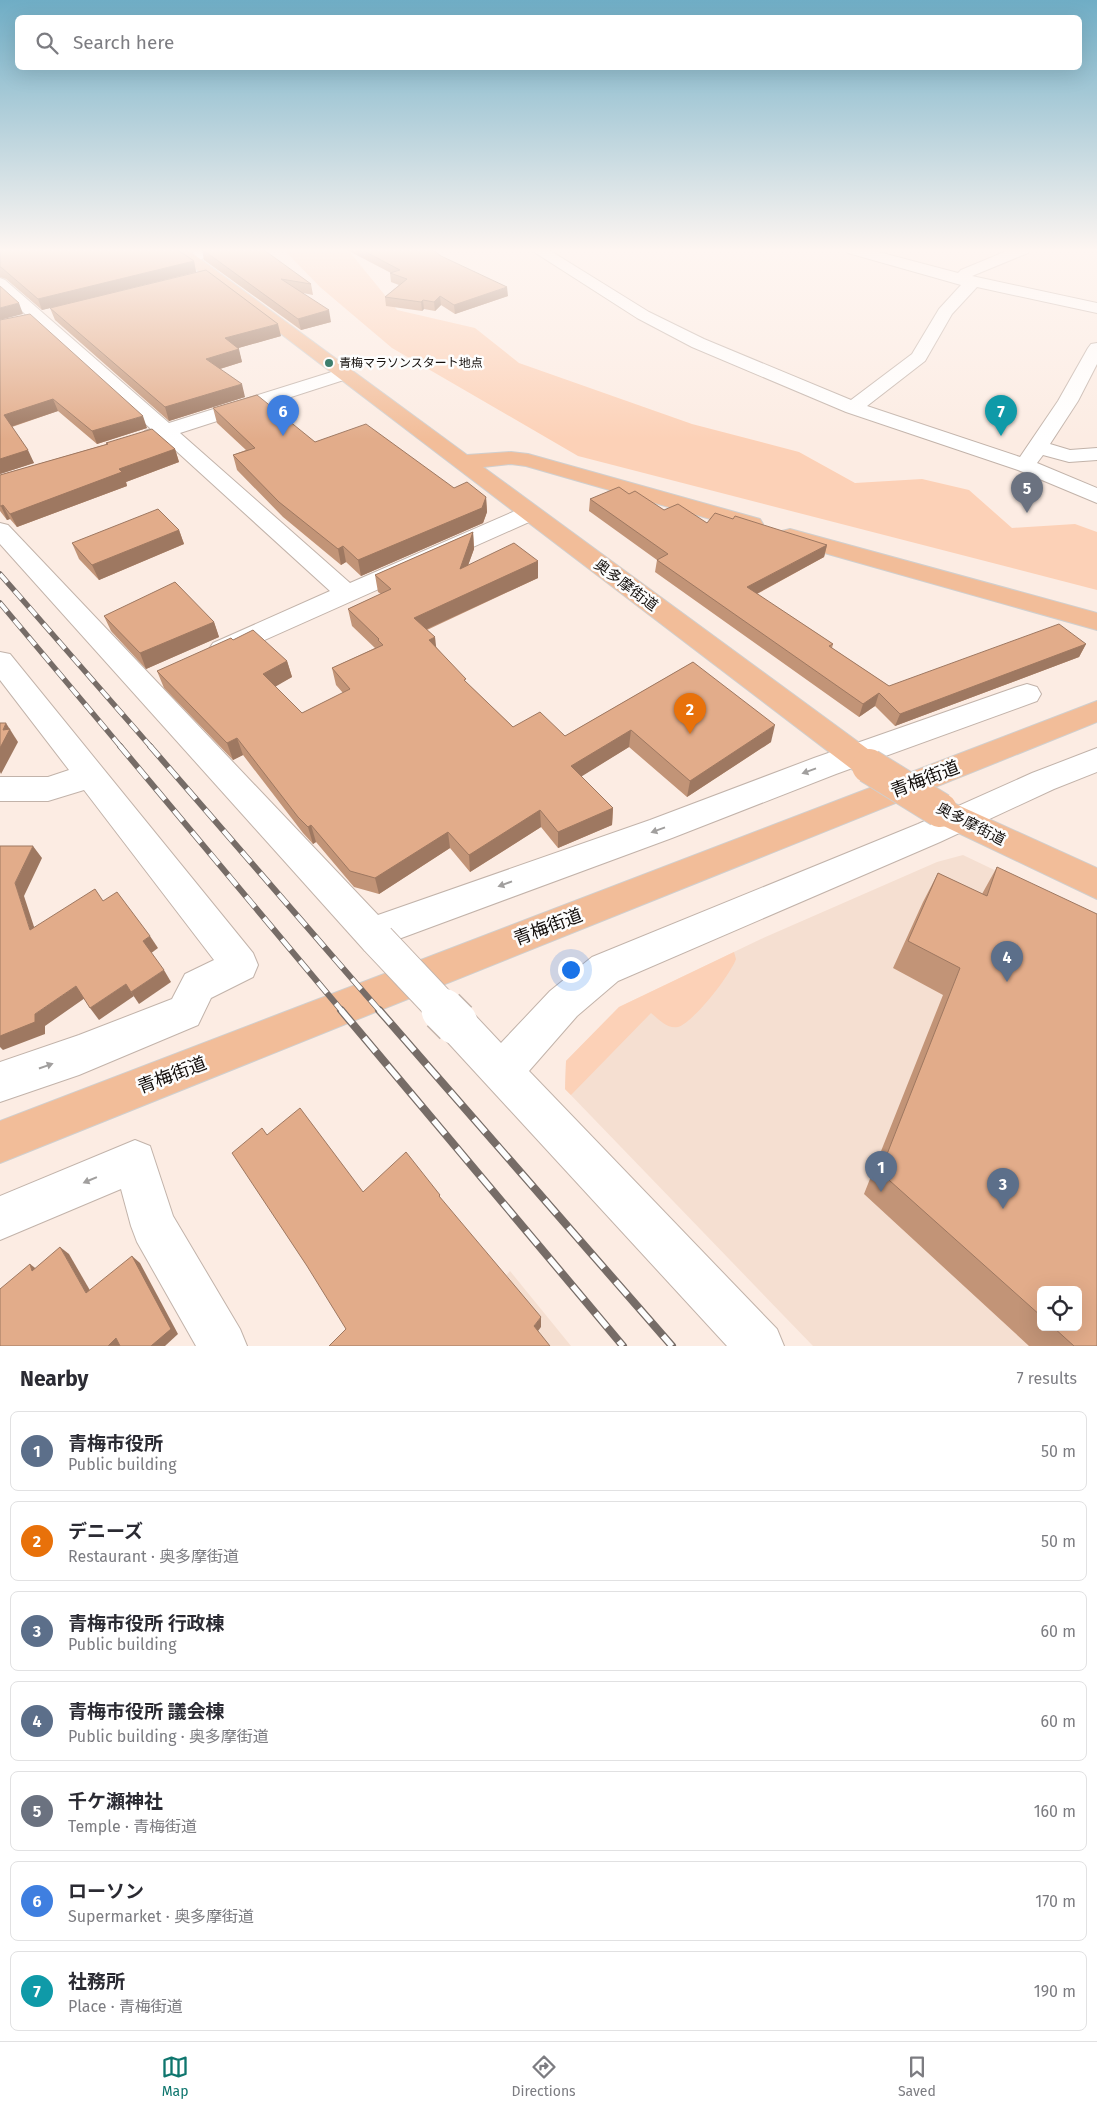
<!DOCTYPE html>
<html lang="en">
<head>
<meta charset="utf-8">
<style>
  :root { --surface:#fff; --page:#f7f7f7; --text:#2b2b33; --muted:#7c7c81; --line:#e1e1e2; --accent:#0f766e }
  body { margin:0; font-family:"Fira Sans","Noto Sans JP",sans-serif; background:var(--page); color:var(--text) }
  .controls { position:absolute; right:15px; bottom:15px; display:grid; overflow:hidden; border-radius:8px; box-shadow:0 5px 20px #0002 }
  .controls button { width:45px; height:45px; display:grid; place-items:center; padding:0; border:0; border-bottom:1px solid var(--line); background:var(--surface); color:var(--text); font:25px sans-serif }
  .you { position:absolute; left:570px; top:969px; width:18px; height:18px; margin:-12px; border:4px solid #fff; border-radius:50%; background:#1a73e8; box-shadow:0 0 0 8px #1a73e833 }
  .badge { display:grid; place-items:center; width:32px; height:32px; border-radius:50%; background:var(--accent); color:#fff; font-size:16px; font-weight:700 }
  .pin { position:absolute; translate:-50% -41px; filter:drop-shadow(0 1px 2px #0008) }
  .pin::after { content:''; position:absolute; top:26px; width:18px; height:15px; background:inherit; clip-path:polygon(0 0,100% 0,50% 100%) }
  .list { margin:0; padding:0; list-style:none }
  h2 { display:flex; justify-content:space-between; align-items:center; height:65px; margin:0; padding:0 20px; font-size:21px }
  h2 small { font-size:16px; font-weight:400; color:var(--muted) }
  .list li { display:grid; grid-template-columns:32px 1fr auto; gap:15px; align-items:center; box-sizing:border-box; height:80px; margin:0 10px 10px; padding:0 10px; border:1px solid var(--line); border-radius:8px }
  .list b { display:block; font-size:19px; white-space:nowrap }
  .list p { margin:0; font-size:16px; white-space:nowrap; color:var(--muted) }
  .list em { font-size:16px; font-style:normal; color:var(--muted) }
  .icon { flex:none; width:28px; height:28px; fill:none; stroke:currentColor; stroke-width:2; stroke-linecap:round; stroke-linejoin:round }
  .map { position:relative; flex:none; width:1097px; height:1346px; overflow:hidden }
  .search { position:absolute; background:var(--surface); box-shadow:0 5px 20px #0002; left:15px; right:15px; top:15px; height:55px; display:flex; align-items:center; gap:12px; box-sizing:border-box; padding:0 18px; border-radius:8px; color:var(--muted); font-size:19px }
  .sheet { height:695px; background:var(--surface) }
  nav { display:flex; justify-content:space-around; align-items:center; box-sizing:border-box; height:70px; border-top:1px solid var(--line); background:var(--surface); font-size:14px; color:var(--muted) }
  nav a { display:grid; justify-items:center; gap:2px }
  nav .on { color:var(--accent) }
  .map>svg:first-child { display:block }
</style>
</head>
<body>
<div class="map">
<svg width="1097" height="1346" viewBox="0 0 1097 1346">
  <rect width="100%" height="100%" fill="#fcece3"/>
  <g fill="#f5dfd1" fill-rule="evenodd">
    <path d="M963 855 1097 919V1346H813L565 1089 566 1061 619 1007 761 939 937 862ZM1041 1290H1078V1327H1041Z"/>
    <path d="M510 1271 571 1346H441Z"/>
  </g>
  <g fill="#fcd1b7">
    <path d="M284 250H348L397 310 475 328 519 363 692 424 799 452 855 483 922 479 969 490 1012 528 1075 524 1097 532V590L578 456 392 348 320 287Z"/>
    <path d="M734 952 736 959C731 974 693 1023 678 1027 666 1029 659 1019 651 1013L571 1095 565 1089 566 1061 619 1007Z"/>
  </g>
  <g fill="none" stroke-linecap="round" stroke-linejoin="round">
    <g stroke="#c2b3aa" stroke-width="2">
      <g id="minor">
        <path d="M197 250H215L196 263H186L184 260Z"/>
        <path d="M531 250H549L649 312 704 339 851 400 912 354 939 309 961 285 848 253 846 250H871L958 273 961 270 1009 250H1030L1028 253 972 276 1097 303V313L977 287 952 314 925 361 867 406 1020 457 1058 401 1088 348 1091 344 1097 343V364L1078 401 1050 444 1070 450 1097 448V460L1069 462 1043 455 1037 463 1097 488V503L1018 470 846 412 692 347 637 318Z"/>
        <path d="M0 278 5 280 169 423 338 370 344 369 350 370 353 374 350 378 180 433 350 583 522 508 530 506 538 508 541 513 538 518 231 655 222 658 213 655 209 649 213 643 330 591 162 438 152 441 145 439 142 435 145 431 151 429 0 291Z"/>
        <path d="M0 523 8 525 378 915 650 820 814 758 1017 687 1027 684 1037 687 1041 694 1037 701 836 774 672 838 396 940 391 951 378 956 365 951 0 544Z"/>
        <path d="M0 652 10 654 253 953 258 965 253 977 211 998 198 1025 79 1075 0 1102V1062L79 1035 172 999 185 974 214 960 84 790 48 801H0V777H48L69 770 0 680Z"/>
        <path d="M1097 748V772L1054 789 940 842 618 981 577 1016 529 1071 777 1329 784 1346H727L442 1036 437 1023 442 1010 456 1004 470 1010 501 1043 550 991 592 957 918 824 1032 773Z"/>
        <path d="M135 1140 150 1146 173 1216 240 1329 247 1346H196L137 1242 131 1226 121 1189 0 1240V1196Z"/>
      </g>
    </g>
    <g stroke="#d0cfce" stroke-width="2">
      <g id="primary">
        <path d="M171 250H188L467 455 511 452 528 454 760 519 763 524 760 529 752 531 526 466 511 464 483 467 880 758 884 766 880 774 869 778 858 774Z"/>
        <path d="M790 529 1097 613V630L782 541 778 536 782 531Z"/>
        <path d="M1097 701V722L0 1163V1121Z"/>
        <path d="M940 797 1097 868V899L929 819 924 810 929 801Z"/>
      </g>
    </g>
    <use href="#minor" fill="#fff" fill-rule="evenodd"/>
    <use href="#primary" fill="#f2bd99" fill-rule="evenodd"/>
    <g stroke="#766c67" stroke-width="5.5">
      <g id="rail-far2">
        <path d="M0 574 151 747"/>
        <path d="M0 603 121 747"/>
      </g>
    </g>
    <g stroke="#766c67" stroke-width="6">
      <g id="rail-far1">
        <path d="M120 746 342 1011"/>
        <path d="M150 746 380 1011"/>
      </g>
    </g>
    <g stroke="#766c67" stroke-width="8">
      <g id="rail">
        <path d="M341 1010 623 1346"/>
        <path d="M379 1010 672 1346"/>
      </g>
    </g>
    <use href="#rail-far2" stroke="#fdfdfd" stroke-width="4" stroke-dasharray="11" stroke-linecap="butt"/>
    <use href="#rail-far1" stroke="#fdfdfd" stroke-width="4.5" stroke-dasharray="14" stroke-linecap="butt"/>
    <use href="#rail" stroke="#fdfdfd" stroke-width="5.5" stroke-dasharray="18" stroke-linecap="butt"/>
    <g stroke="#c2b3aa" stroke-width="36" stroke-linecap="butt">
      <path id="minor-bridge-far1" d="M378 940 445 1011"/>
    </g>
    <g stroke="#c2b3aa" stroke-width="46" stroke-linecap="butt">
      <path id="minor-bridge" d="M443 1010 456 1023"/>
    </g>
    <g stroke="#d0cfce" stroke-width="36" stroke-linecap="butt">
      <path id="primary-bridge" d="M869 766 940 810"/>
    </g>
    <use href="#minor-bridge-far1" stroke="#fff" stroke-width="34"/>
    <use href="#minor-bridge" stroke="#fff" stroke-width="43"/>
    <use href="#primary-bridge" stroke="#f2bd99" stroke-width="34"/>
  </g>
  <g fill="#c29477" fill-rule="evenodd">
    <path d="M0 250 182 253 194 261 196 272 115 292 281 336 238 348 242 362 220 369 245 397 169 421 55 320 50 308 42 310 6 279 0 277Z"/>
    <path d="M202 250H266L264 251 311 284 313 295 303 293 331 322 301 330 204 260Z"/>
    <path d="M347 250H433L441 256 508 296 455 314 441 305 435 311 424 309 422 311 386 306 385 297 399 285 391 282 390 273H391Z"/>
    <path d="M0 320 147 428 97 444 58 411 12 427 34 463 0 474Z"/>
    <path d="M213 408 454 488 486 497 487 512 483 523 361 576 346 562 341 565 283 517 237 470 233 455 246 450 217 423Z"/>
    <path d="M106 443 175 449 179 462 126 482 127 486 17 527 10 519 7 520 0 511V475L107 444Z"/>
    <path d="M629 494 664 510 707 523 827 545 824 557 757 594 833 644 832 648 889 686 1086 644 1079 657 895 726 875 706 859 717 655 572 657 560 589 511 590 499Z"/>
    <path d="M179 530 184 544 99 580 79 559 72 543Z"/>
    <path d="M473 532 474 549 468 565 538 561V578L427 630 436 647 466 682 513 727 565 736 693 662 771 742 687 797 629 747 581 776 613 808 612 825 558 848 541 827 470 872 450 848 379 894 354 887 316 842 313 844 303 833 243 755 233 760 164 688 157 671 233 640 287 661 292 677 275 686 302 713 343 693 336 685 332 668 375 648 352 626 348 609 381 594 378 592 375 575Z"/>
    <path d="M104 616 214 622 219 637 146 669 111 631Z"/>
    <path d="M997 867 1097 1346H1029L864 1194 943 995 893 968 923 902 938 873 982 894ZM1041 1290 1078 1327H1041Z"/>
  </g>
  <g fill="#9e7861">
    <path d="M194 261 196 272 42 310 38 299Z"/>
    <path d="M507 287 508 296 455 314 454 305Z"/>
    <path d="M440 296 441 305 435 311 434 302Z"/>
    <path d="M423 300 424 309 422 311 421 302Z"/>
    <path d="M19 303 23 314 0 320V308Z"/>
    <path d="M329 310 331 322 301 330 298 319Z"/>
    <path d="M278 324 281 336 228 351 225 338Z"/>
    <path d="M239 349 242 362 210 372 206 359Z"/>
    <path d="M242 384 245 397 169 421 165 407Z"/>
    <path d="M53 399 58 411 10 427 4 415Z"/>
    <path d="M143 416 147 428 97 444 92 431Z"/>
    <path d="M175 449 179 462 126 482 127 486 17 527 10 514 119 469Z"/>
    <path d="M28 450 34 463 0 474V459Z"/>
    <path d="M486 497 487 512 483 523 361 576 358 560Z"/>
    <path d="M3 505 10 519 7 520 1 506Z"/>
    <path d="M179 530 184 544 99 580 92 565Z"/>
    <path d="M473 532 474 549 461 585 460 569Z"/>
    <path d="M827 545 824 557 745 600 747 587Z"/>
    <path d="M343 546 346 562 341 565 338 549Z"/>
    <path d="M538 561V578L416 634 414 618Z"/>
    <path d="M214 622 219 637 146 669 140 653Z"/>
    <path d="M435 637 437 654 429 640Z"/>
    <path d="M1086 644 1079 657 895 726 900 714Z"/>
    <path d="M287 661 292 677 268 691 263 674Z"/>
    <path d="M879 693 875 706 859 717 863 704Z"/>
    <path d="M6 723 18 742 1 774 0 772V748L3 730Z"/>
    <path d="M775 725 771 742 687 797 690 781Z"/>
    <path d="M631 730 629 747 571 783V766Z"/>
    <path d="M237 738 243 755 233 760 227 743Z"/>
    <path d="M613 808 612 825 558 848V832Z"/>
    <path d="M540 810 541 827 470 872 469 855Z"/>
    <path d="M311 825 316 842 313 844 308 827Z"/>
    <path d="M448 832 450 848 379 894 375 878Z"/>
    <path d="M33 846 42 858 24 896 39 942 30 930 15 883Z"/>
    <path d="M150 936 158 948 150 954 143 941Z"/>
    <path d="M164 970 171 982 139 1004 131 992Z"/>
    <path d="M126 984 134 996 99 1020 90 1008Z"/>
    <path d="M76 986 85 998 45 1026V1034L3 1050 0 1047V1036L35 1014Z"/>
    <path d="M60 1247 69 1254 95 1299 86 1293Z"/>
    <path d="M132 1256 140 1263 178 1334 165 1346H151Z"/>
    <path d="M30 1264 39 1271H32Z"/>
    <path d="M541 1317V1327L535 1335 534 1326Z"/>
    <path d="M116 1338 123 1346H108Z"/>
  </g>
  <g fill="#e2ac8a" stroke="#9e7861">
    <path d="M0 250H178L194 261 38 299 2 268 0 267Z"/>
    <path d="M203 250H264L311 284 281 279 329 310 298 319Z"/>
    <path d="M362 250H433L441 256 507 287 454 305 440 296 434 302 423 300 421 302 385 297 407 279 390 273 400 270Z"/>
    <path d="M206 270 278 324 225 338 239 349 206 359 242 384 165 407 50 308Z"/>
    <path d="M0 286 19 303 0 308Z"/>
    <path d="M30 314 143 416 92 431 53 399 4 415 28 450 0 459V320Z"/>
    <path d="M257 395 315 442 366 424 454 488 467 482 486 497 482 508 358 560 343 546 338 549 279 502 233 455 255 448 213 408Z"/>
    <path d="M152 429 175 449 119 469 122 472 10 514 3 505 1 506H0V475L108 444 106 443Z"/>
    <path d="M619 487 629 494 635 491 664 510 678 504 707 523 715 513 733 519 735 516 827 545 747 587 833 644 829 646 889 686 1059 624 1086 644 900 714 879 693 863 704 657 560 668 554 590 499Z"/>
    <path d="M158 509 179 530 92 565 72 543Z"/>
    <path d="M473 532 460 569 514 543 538 561 414 618 435 637 429 640 466 679 464 680 513 727 540 712 565 736 693 662 775 725 690 781 631 730 571 766 613 808 558 832 540 810 469 855 448 832 375 878 350 871 311 825 308 827 298 817 237 738 227 743 157 671 231 638 233 640 253 630 287 661 263 674 302 713 350 689 332 668 383 645 378 640 379 639 348 609 391 589 375 575Z"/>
    <path d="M175 582 214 622 140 653 104 616Z"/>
    <path d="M0 723H6L3 730 10 729 0 748Z"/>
    <path d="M0 846H33L15 883 30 930 95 889 103 901 117 892 150 936 143 941 164 970 131 992 126 984 90 1008 76 986 35 1014V1022L0 1036Z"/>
    <path d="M997 867 1097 914V1346H1074L1053 1327H1078V1290H1041V1316L880 1172 960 968 908 941 938 873 987 896Z"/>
    <path d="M300 1108 363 1192 406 1152 440 1195 439 1196 541 1317 534 1326 550 1346H329L346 1329 307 1266 232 1153 262 1128 267 1135Z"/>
    <path d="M60 1247 86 1293 132 1256 171 1329 151 1346H120L116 1338 108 1346H0V1289L30 1264 32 1271Z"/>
  </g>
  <defs><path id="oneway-solid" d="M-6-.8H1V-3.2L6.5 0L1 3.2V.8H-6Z" transform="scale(1.25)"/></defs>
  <g fill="#a19f9e">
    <use href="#oneway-solid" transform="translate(809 771) rotate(160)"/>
    <use href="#oneway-solid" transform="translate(658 830) rotate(160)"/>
    <use href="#oneway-solid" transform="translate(505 884) rotate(160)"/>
    <use href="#oneway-solid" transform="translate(46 1066) rotate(-19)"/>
    <use href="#oneway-solid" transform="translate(90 1180) rotate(157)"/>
  </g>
  <linearGradient id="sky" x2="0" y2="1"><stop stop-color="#6fadc5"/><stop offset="0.57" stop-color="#fef6f2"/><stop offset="1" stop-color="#fef6f2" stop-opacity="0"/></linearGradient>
  <rect width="1097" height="439" fill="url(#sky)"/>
  <circle fill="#3d7e6d" stroke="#fdfdfd" stroke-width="2" cx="329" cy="363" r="5"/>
  <g text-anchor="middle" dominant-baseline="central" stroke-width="5" stroke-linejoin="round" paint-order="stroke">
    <g font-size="12" fill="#140f0c" stroke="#fdfdfd" text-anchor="start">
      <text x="339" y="363">青梅マラソンスタート地点</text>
    </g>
    <g font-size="15" fill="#140f0c" stroke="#fdfdfd">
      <text transform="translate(626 585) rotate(37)">奥多摩街道</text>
      <text transform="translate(971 824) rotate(27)">奥多摩街道</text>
    </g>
    <g font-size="18" fill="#140f0c" stroke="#fdfdfd">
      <text transform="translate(925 779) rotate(-21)">青梅街道</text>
      <text transform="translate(548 927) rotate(-21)">青梅街道</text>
      <text transform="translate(172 1075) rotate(-21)">青梅街道</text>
    </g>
  </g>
</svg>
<div class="controls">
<button><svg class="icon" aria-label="locate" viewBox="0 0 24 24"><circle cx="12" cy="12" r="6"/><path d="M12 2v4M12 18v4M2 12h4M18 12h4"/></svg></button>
</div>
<div class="you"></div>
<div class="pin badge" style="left:881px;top:1192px;background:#5c6f8a">1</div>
<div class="pin badge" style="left:690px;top:734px;background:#e8710a">2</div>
<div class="pin badge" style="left:1003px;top:1209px;background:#5c6f8a">3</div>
<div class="pin badge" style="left:1007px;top:982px;background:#5c6f8a">4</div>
<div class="pin badge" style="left:1027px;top:513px;background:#6b7280">5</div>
<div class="pin badge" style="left:283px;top:436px;background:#3f7fe0">6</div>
<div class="pin badge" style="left:1001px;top:436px;background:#0f9aa8">7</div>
<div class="search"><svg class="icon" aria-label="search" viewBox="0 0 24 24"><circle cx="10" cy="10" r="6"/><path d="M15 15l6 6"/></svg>Search here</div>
</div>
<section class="sheet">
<h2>Nearby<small>7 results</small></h2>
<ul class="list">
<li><span class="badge" style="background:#5c6f8a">1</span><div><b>青梅市役所</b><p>Public building</p></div><em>50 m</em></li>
<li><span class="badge" style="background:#e8710a">2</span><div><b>デニーズ</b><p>Restaurant · 奥多摩街道</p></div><em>50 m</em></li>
<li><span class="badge" style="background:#5c6f8a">3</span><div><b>青梅市役所 行政棟</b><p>Public building</p></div><em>60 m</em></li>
<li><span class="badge" style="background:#5c6f8a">4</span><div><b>青梅市役所 議会棟</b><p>Public building · 奥多摩街道</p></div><em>60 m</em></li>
<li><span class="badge" style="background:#6b7280">5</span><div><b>千ケ瀬神社</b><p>Temple · 青梅街道</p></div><em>160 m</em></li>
<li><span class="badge" style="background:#3f7fe0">6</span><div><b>ローソン</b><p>Supermarket · 奥多摩街道</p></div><em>170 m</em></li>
<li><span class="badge" style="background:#0f9aa8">7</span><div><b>社務所</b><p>Place · 青梅街道</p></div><em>190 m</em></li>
</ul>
</section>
<nav>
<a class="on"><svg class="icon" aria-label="map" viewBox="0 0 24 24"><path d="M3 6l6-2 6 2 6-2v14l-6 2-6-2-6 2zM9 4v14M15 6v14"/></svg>Map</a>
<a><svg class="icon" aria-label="directions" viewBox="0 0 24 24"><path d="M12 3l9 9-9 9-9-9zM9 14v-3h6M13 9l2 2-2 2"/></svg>Directions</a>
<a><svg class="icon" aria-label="saved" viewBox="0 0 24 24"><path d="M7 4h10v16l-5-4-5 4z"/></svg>Saved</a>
</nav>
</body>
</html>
